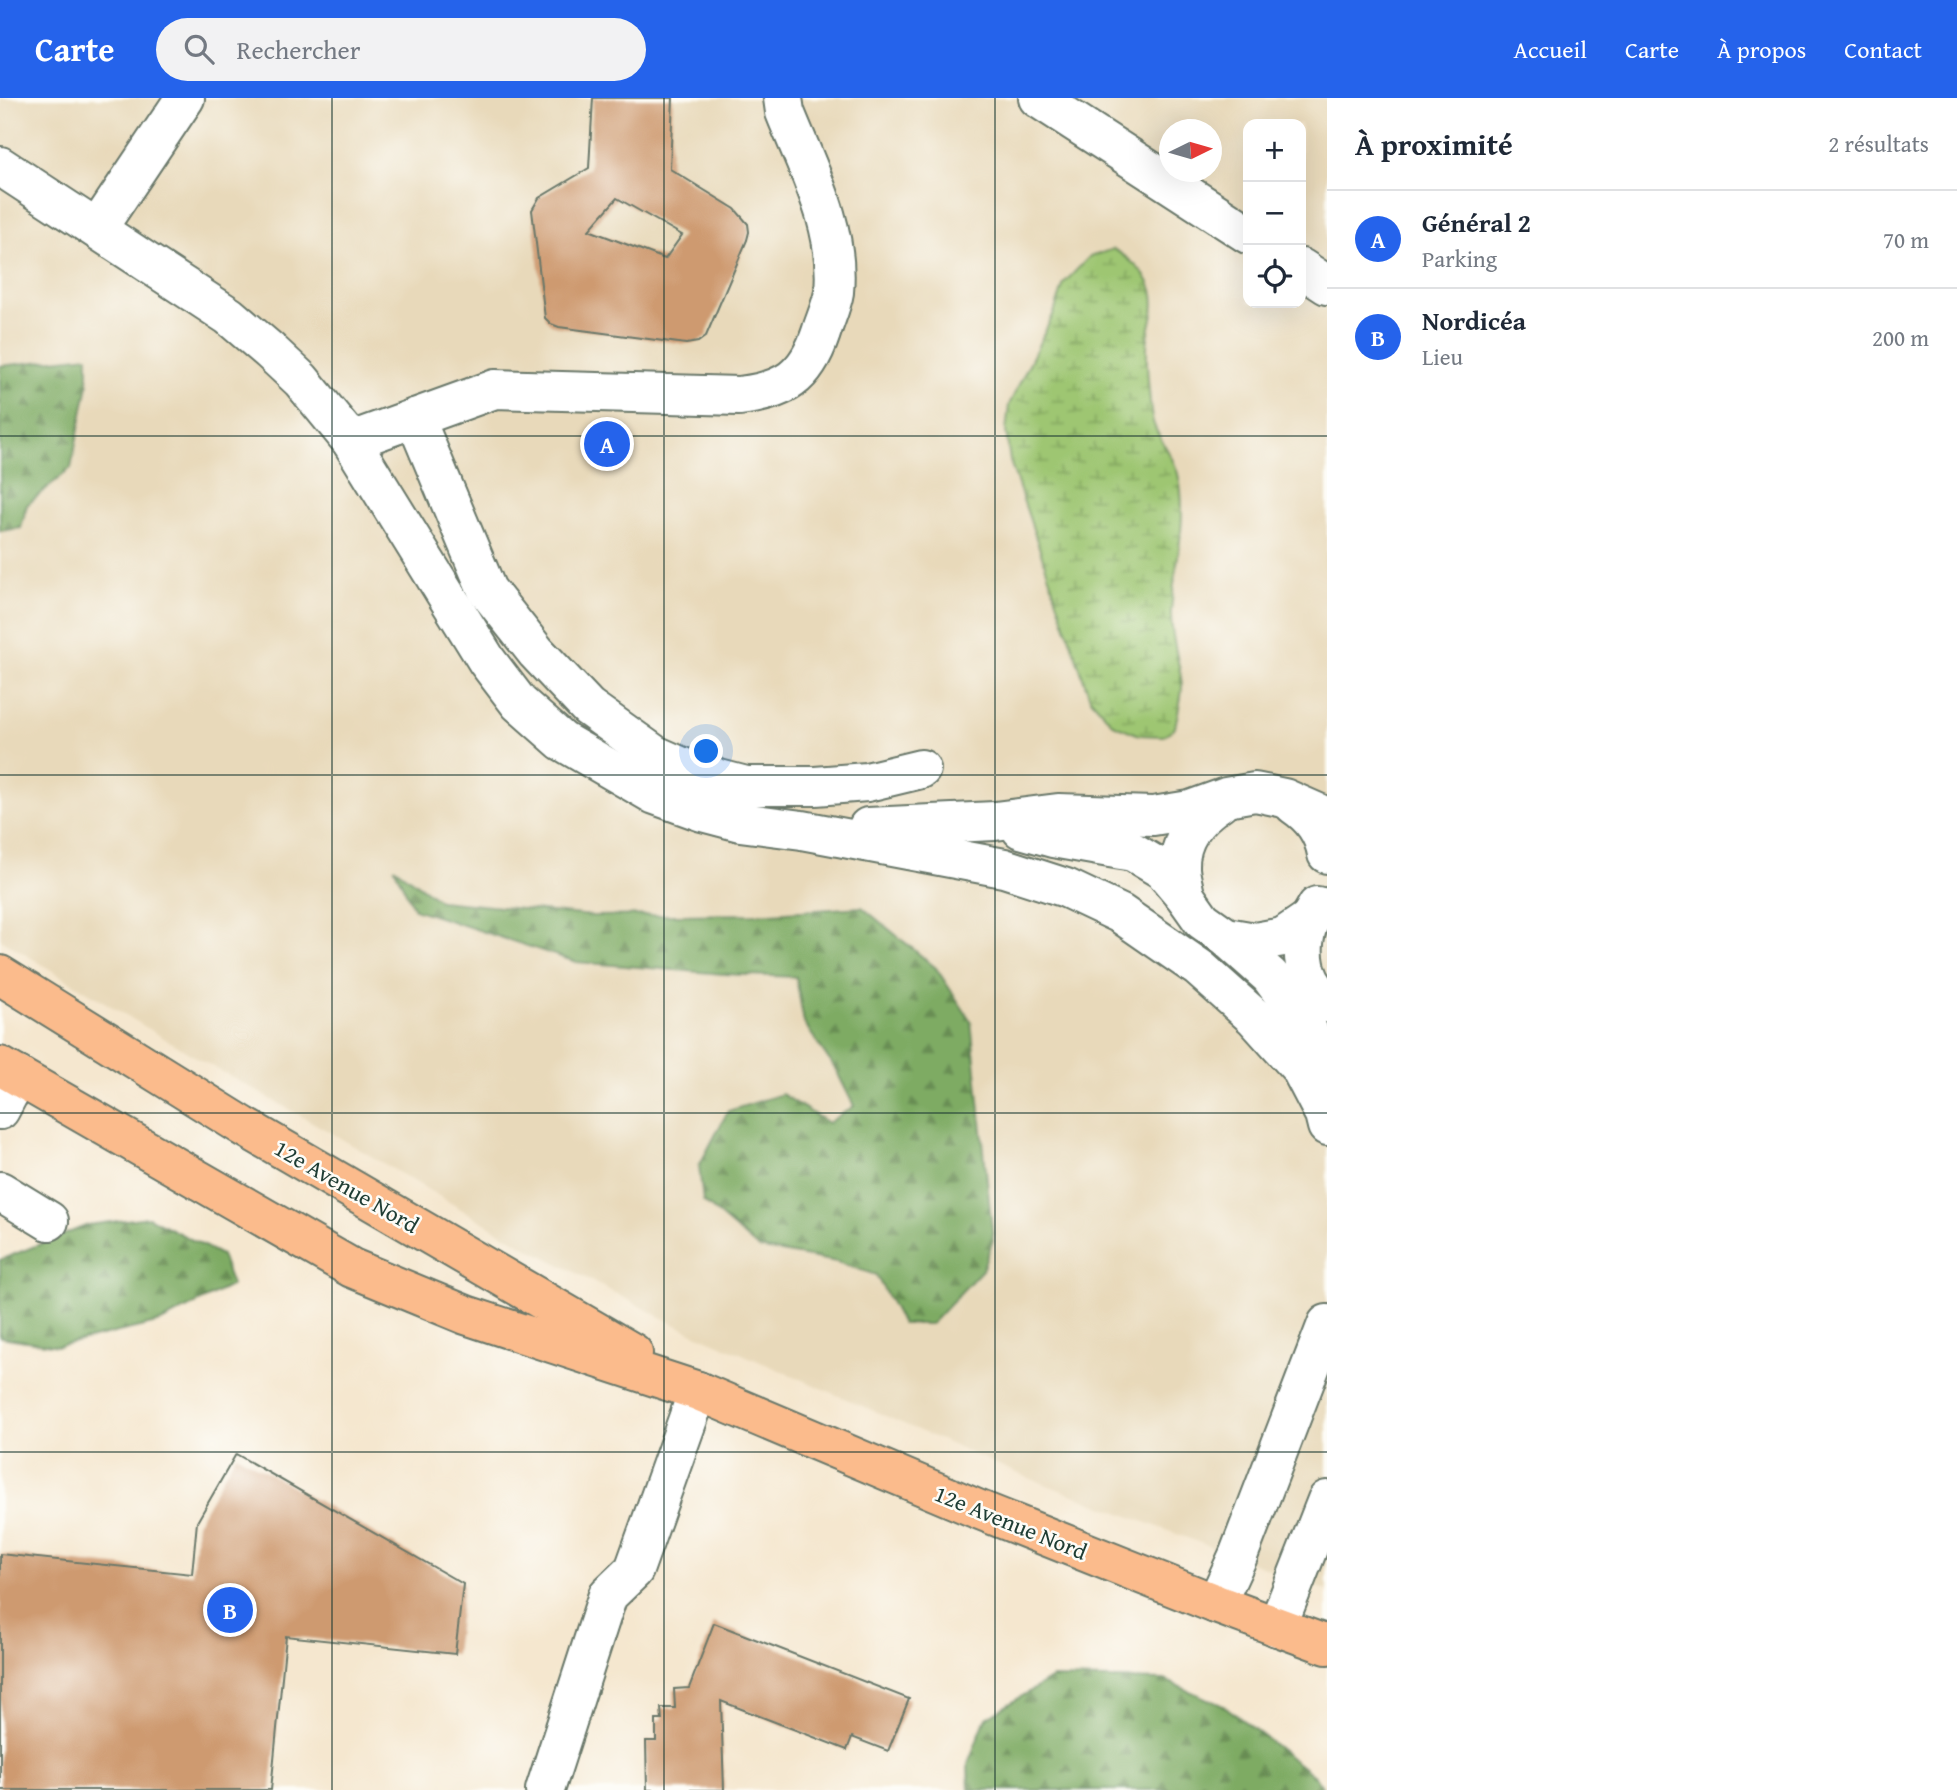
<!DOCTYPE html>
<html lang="fr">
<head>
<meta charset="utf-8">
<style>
  :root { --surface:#fff; --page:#f2f2f3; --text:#1f2937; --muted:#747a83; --line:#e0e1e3; --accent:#2563eb }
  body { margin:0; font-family:"Gentium Book Plus",serif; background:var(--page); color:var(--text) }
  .controls { position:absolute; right:21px; top:21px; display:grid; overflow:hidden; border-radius:14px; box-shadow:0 7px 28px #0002 }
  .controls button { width:63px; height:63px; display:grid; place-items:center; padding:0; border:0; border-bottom:2px solid var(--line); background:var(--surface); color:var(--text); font:35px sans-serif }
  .compass { position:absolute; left:1159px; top:21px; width:63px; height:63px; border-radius:50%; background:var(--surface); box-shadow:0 7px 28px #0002; rotate:85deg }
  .you { position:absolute; left:707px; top:654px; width:24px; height:24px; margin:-18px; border:5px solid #fff; border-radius:50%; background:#1a73e8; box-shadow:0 0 0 10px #1a73e833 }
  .badge { display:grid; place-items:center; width:46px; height:46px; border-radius:50%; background:var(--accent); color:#fff; font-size:23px; font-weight:700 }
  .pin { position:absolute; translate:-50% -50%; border:4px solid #fff; box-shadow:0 2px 7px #0006 }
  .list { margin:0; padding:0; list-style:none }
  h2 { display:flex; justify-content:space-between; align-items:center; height:91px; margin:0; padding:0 28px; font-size:30px }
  h2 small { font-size:23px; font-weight:400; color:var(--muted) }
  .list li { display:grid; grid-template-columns:46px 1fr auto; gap:21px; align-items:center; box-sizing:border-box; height:98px; padding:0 28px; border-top:2px solid var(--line) }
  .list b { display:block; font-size:26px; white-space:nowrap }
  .list p { margin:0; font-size:23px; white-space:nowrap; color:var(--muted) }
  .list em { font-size:23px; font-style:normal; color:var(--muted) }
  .icon { flex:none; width:38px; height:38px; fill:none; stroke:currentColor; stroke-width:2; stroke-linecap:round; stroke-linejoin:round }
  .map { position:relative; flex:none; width:1327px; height:1692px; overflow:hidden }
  header { display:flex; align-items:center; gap:42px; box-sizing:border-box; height:98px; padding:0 35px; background:var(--accent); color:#fff }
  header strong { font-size:33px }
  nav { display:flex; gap:38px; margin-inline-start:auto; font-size:24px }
  .search { width:490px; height:63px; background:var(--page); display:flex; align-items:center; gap:18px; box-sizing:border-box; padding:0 24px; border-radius:38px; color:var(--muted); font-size:26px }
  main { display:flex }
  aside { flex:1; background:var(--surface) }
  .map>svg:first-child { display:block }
</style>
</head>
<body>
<header>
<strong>Carte</strong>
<div class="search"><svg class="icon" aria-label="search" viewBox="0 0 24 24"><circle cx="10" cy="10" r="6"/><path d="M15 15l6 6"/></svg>Rechercher</div>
<nav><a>Accueil</a><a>Carte</a><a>À propos</a><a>Contact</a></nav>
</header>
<main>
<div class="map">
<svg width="1327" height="1692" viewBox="0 0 1327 1692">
  <defs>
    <pattern id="forest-firs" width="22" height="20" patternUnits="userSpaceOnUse" patternTransform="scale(1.75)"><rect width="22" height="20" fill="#7eab64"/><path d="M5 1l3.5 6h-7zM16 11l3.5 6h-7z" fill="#678c53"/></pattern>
    <pattern id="wetland-marsh" width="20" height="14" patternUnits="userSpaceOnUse" patternTransform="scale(1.75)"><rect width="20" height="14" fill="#9ec672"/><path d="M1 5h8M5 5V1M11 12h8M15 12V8" fill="none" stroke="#80a25e"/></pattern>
  </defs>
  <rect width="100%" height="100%" fill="#fdfcf7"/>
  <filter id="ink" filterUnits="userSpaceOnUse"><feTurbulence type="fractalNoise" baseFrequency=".0143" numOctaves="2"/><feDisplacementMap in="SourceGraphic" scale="14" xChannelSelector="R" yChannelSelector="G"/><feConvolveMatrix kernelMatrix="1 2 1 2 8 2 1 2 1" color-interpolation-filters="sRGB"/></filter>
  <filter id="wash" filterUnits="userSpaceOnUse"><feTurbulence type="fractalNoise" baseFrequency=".00686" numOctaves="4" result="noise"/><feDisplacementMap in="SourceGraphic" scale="28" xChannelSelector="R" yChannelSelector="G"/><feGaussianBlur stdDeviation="1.57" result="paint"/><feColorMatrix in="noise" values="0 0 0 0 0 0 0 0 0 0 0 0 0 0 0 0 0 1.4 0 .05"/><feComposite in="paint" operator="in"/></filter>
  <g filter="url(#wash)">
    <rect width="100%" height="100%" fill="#f5e7cf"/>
    <path fill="#e8d9ba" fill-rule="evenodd" d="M0 0H1327V1493L1026 1379 680 1229 517 1144 335 1037 187 954 0 841ZM1248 26H1301V205H1248ZM1170 32H1212V74H1170Z"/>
    <g fill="url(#forest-firs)" stroke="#4e744c" stroke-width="2">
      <path d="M88 258V287L71 370 27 407 21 430 0 433V268Z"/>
      <path d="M394 769 440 803 592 818 755 816 862 809 936 870 971 923 993 1142 982 1172 931 1226H902L876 1177 837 1164 758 1150 703 1103 699 1068 728 1013 782 996 828 1025 854 1008 836 972 804 925 796 879 724 876 576 864 414 811Z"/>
      <path d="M148 1119 221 1157 232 1187 161 1224 58 1248 0 1239V1162L88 1127Z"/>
      <path d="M1052 1580 1165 1582 1226 1609 1315 1679 1323 1692H969L968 1665 986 1620Z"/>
    </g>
    <path fill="url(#wetland-marsh)" stroke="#5e8253" stroke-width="2" d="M1113 151C1128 159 1147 175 1152 192 1158 212 1147 231 1147 250 1146 271 1149 293 1151 314 1153 337 1173 354 1178 376 1189 421 1174 469 1171 514 1170 539 1180 563 1182 588 1182 601 1177 616 1175 630L1163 638 1139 637 1113 626 1090 600 1010 363 1006 333 1009 307 1054 215 1064 185 1089 159Z"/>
    <g id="blocks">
      <g fill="#ce9a6f" fill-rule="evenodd">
        <path d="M593 0H673L670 71 735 111 748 126 749 134 747 142 706 238 698 244 686 246 559 229 551 226 545 220 532 112 539 100 589 70ZM617 100 682 137 665 161 589 132Z"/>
        <path d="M236 1356 463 1486 455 1556 286 1538 271 1692H0V1456L192 1476 197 1424Z"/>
        <path d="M714 1525 909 1601 888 1653 852 1639 847 1652 721 1603 724 1692H647L646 1643H656V1622H662L661 1610H675L674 1591 689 1590Z"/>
      </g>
    </g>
  </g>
  <g filter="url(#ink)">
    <use href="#blocks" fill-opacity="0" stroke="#6a786a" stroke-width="2"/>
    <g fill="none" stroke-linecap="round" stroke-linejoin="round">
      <g stroke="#6a786a" stroke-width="42">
        <g id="minor">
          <path d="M1038 0 1248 136"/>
          <path d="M0 68 229 218 270 253 301 282 351 343 487 563 519 605 562 643 655 697 702 714 740 724 802 732 1004 770 1066 790 1121 816 1199 870 1254 919 1300 970 1324 1016 1327 1028"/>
          <path d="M97 131 185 0"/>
          <path d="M1301 170 1327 187"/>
          <path d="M415 320 487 492 536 554 588 609 627 637 655 657 696 675 746 688H815L867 684 921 671"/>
          <path d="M351 343 495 291 739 298C784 293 806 280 821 235 825 222 832 207 834 194 840 129 808 72 785 14L783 0"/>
          <path d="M1294 707C1312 719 1323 734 1327 756"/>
          <path d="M868 729 995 723 1058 715 1153 718 1190 712 1226 699 1255 694 1284 700 1327 719"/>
          <path d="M1021 731 1053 740 1133 754 1163 772 1185 798 1202 822 1226 839 1255 844 1283 839 1327 809"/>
          <path d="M1185 798C1184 789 1180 778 1180 769 1179 740 1197 719 1220 704"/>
          <path d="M1317 808C1303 829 1299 858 1310 882 1314 890 1322 898 1327 905"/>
          <path d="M1226 839 1270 878 1305 926 1327 973"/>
          <path d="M0 1012 18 978"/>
          <path d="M0 1093 49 1123"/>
          <path d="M1216 1506 1238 1458 1327 1226"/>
          <path d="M1277 1529 1327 1402"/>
          <path d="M545 1692 608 1497 634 1472 698 1293"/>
        </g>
      </g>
      <g stroke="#6a786a" stroke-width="42">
        <g id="major">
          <path d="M0 877 243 1028 633 1255"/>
          <path d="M0 968 352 1170 466 1217 698 1293 975 1410 1216 1506 1327 1547"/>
        </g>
      </g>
      <use href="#minor" stroke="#fff" stroke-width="38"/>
      <use href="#major" stroke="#fbbb8c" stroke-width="38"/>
    </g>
  </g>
  <path fill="none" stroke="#1f3d34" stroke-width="2" stroke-opacity="0.55" d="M332 0V1692M664 0V1692M995 0V1692M0 338H1327M0 677H1327M0 1015H1327M0 1354H1327"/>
  <g text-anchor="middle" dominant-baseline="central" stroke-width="5" stroke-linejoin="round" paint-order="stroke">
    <g font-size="23" fill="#1f3d34" stroke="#fdfcf7">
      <text transform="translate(347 1088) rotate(30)">12e Avenue Nord</text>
      <text transform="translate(1011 1424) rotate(22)">12e Avenue Nord</text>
    </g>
  </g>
</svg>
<div class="controls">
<button>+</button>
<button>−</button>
<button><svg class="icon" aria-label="locate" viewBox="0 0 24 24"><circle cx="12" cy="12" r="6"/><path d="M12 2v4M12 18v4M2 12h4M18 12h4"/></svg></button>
</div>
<svg class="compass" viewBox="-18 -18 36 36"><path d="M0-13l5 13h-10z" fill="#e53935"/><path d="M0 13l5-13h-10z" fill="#747a83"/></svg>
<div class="you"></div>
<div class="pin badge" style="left:607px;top:346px">A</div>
<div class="pin badge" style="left:230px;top:1512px">B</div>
</div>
<aside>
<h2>À proximité<small>2 résultats</small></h2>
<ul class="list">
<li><span class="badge">A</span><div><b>Général 2</b><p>Parking</p></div><em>70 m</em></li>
<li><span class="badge">B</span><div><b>Nordicéa</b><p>Lieu</p></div><em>200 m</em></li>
</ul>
</aside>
</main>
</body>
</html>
